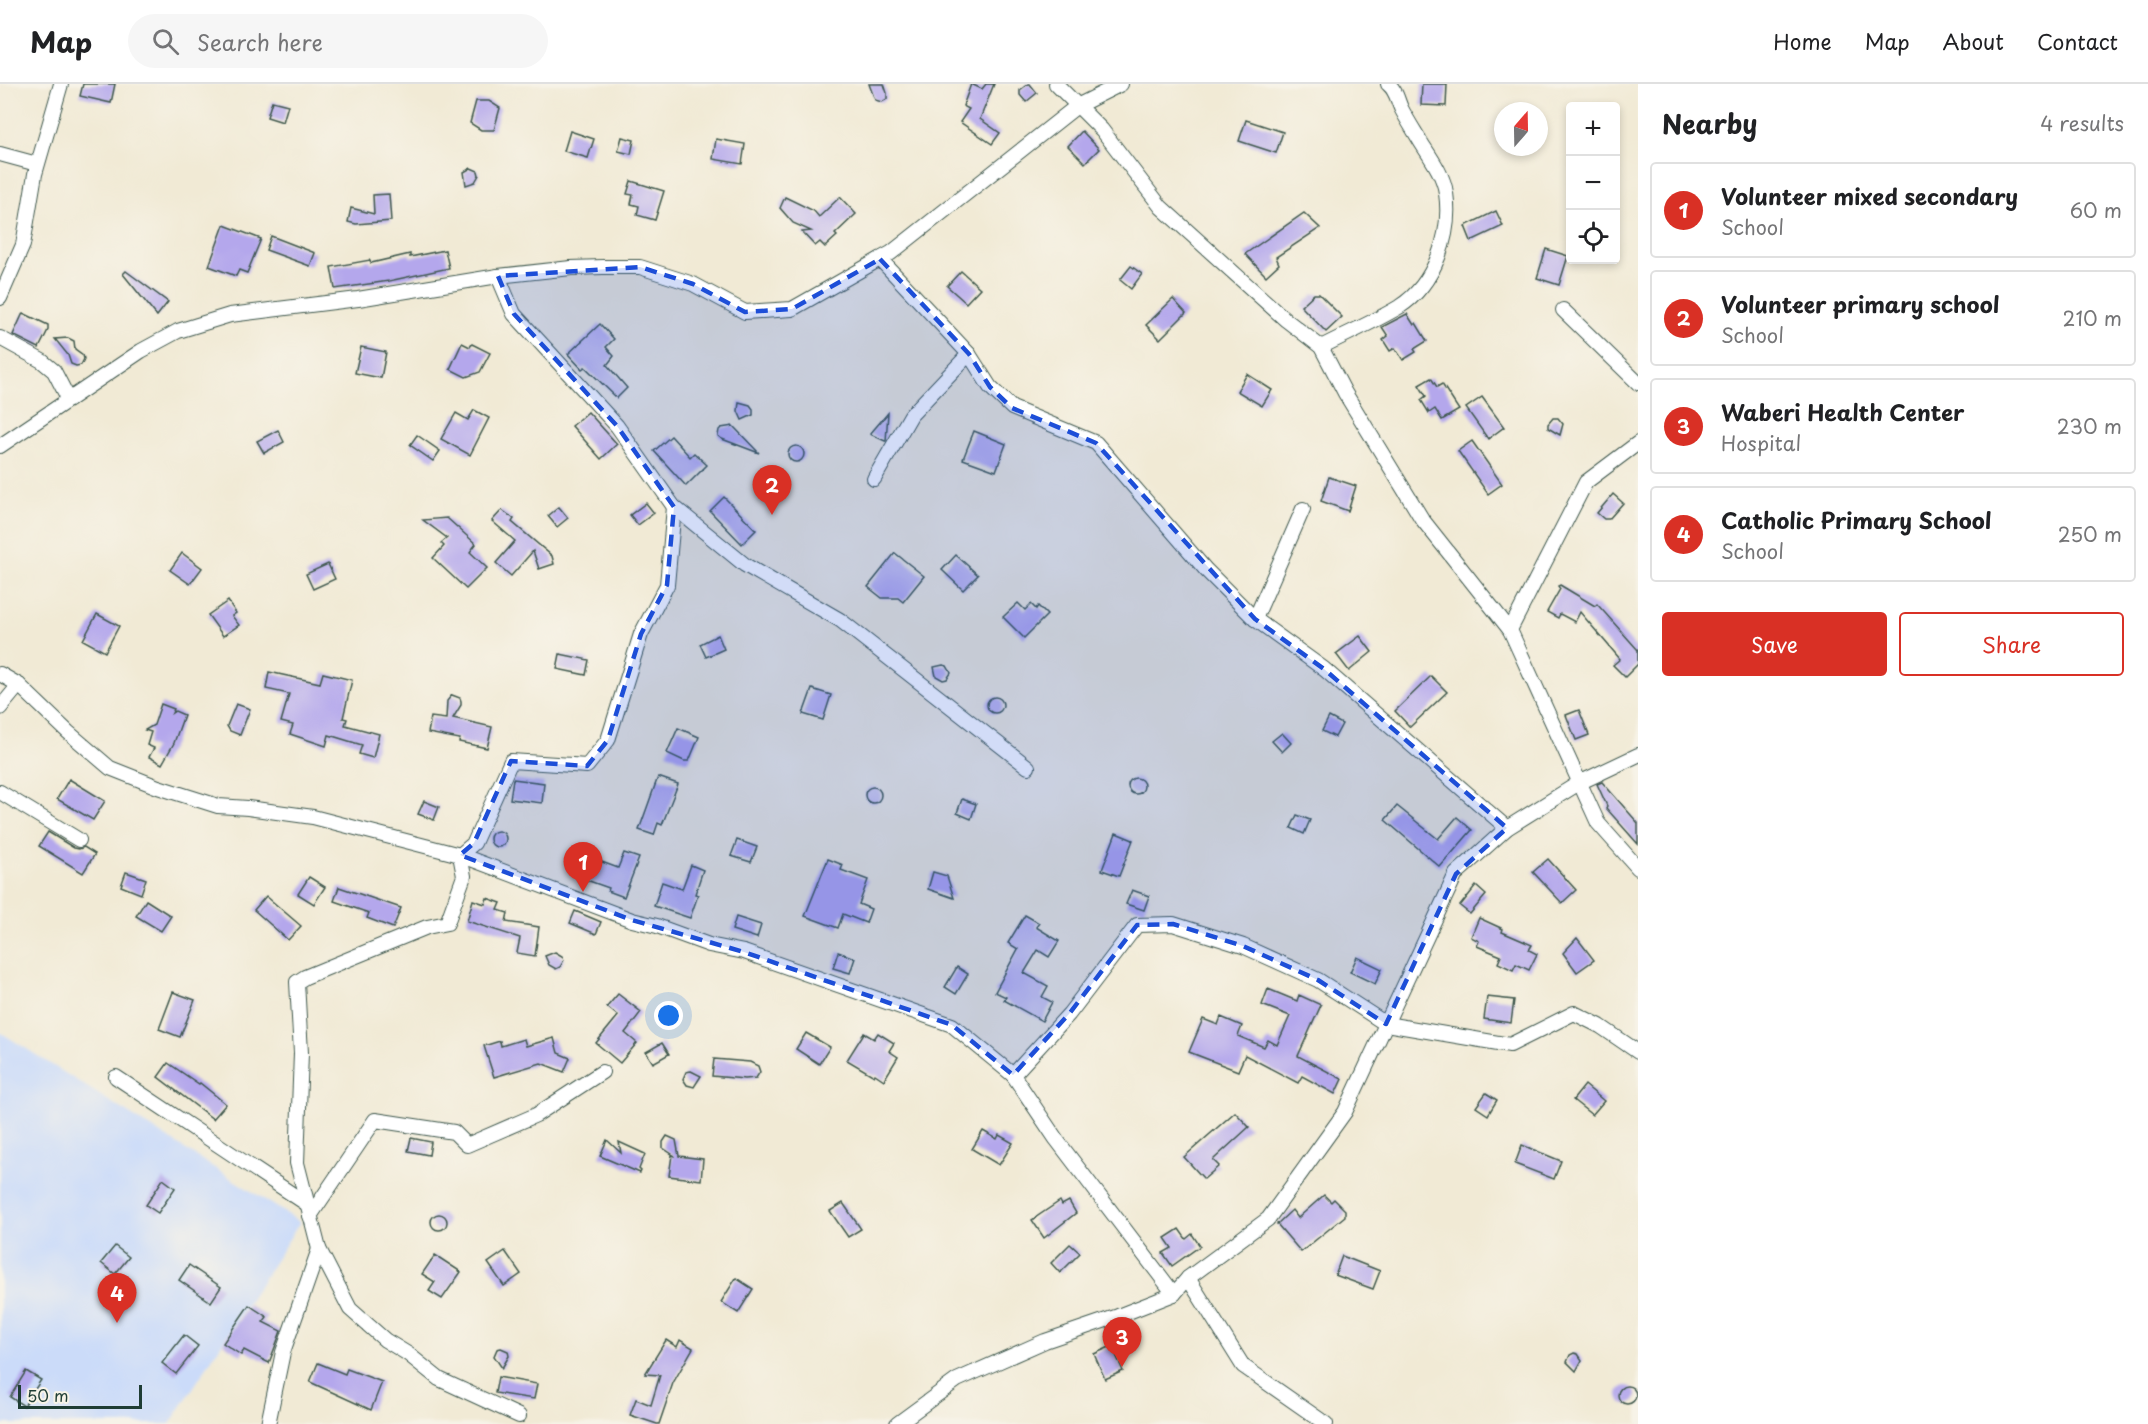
<!DOCTYPE html>
<html lang="en">
<head>
<meta charset="utf-8">
<style>
  :root { --surface:#fff; --page:#f6f6f6; --text:#202124; --muted:#757577; --line:#e0e0e0; --accent:#d93025 }
  body { margin:0; font-family:"Playpen Sans",sans-serif; background:var(--page); color:var(--text) }
  .controls { position:absolute; right:18px; top:18px; display:grid; overflow:hidden; border-radius:6px; box-shadow:0 3px 9px #0003 }
  .controls button { width:54px; height:54px; display:grid; place-items:center; padding:0; border:0; border-bottom:2px solid var(--line); background:var(--surface); color:var(--text); font:30px sans-serif }
  .compass { position:absolute; left:1494px; top:18px; width:54px; height:54px; border-radius:50%; background:var(--surface); box-shadow:0 3px 9px #0003; rotate:20deg }
  .scale { position:absolute; left:18px; bottom:15px; width:124px; box-sizing:border-box; padding-left:6px; border:3px solid #1f3d34; border-top:0; font-size:16px; line-height:21px; white-space:nowrap; color:#1f3d34; -webkit-text-stroke:4px #f7f3e8; paint-order:stroke }
  .you { position:absolute; left:669px; top:932px; width:21px; height:21px; margin:-15px; border:4px solid #fff; border-radius:50%; background:#1a73e8; box-shadow:0 0 0 9px #1a73e833 }
  .badge { display:grid; place-items:center; width:39px; height:39px; border-radius:50%; background:var(--accent); color:#fff; font-size:20px; font-weight:700 }
  .pin { position:absolute; translate:-50% -50px; filter:drop-shadow(0 2px 3px #0008) }
  .pin::after { content:''; position:absolute; top:32px; width:21px; height:18px; background:inherit; clip-path:polygon(0 0,100% 0,50% 100%) }
  .list { margin:0; padding:0; list-style:none }
  h2 { display:flex; justify-content:space-between; align-items:center; height:78px; margin:0; padding:0 24px; font-size:26px }
  h2 small { font-size:20px; font-weight:400; color:var(--muted) }
  .list li { display:grid; grid-template-columns:39px 1fr auto; gap:18px; align-items:center; box-sizing:border-box; height:96px; margin:0 12px 12px; padding:0 12px; border:2px solid var(--line); border-radius:6px }
  .list b { display:block; font-size:22px; white-space:nowrap }
  .list p { margin:0; font-size:20px; white-space:nowrap; color:var(--muted) }
  .list em { font-size:20px; font-style:normal; color:var(--muted) }
  .actions { display:flex; gap:12px; padding:18px 24px }
  .actions a { flex:1; padding:14px 0; border:2px solid var(--accent); border-radius:6px; text-align:center; font-size:21px; color:var(--accent) }
  .actions .main { background:var(--accent); color:#fff }
  .icon { flex:none; width:33px; height:33px; fill:none; stroke:currentColor; stroke-width:2; stroke-linecap:round; stroke-linejoin:round }
  .map { position:relative; flex:none; width:1638px; height:1340px; overflow:hidden }
  header { display:flex; align-items:center; gap:36px; box-sizing:border-box; height:84px; padding:0 30px; background:var(--surface); border-bottom:2px solid var(--line) }
  header strong { font-size:28px }
  nav { display:flex; gap:33px; margin-inline-start:auto; font-size:21px }
  .search { width:420px; height:54px; background:var(--page); display:flex; align-items:center; gap:15px; box-sizing:border-box; padding:0 21px; border-radius:33px; color:var(--muted); font-size:22px }
  main { display:flex }
  aside { flex:1; background:var(--surface) }
  .map>svg:first-child { display:block }
</style>
</head>
<body>
<header>
<strong>Map</strong>
<div class="search"><svg class="icon" aria-label="search" viewBox="0 0 24 24"><circle cx="10" cy="10" r="6"/><path d="M15 15l6 6"/></svg>Search here</div>
<nav><a>Home</a><a>Map</a><a>About</a><a>Contact</a></nav>
</header>
<main>
<div class="map">
<svg width="1638" height="1340" viewBox="0 0 1638 1340">
  <rect width="100%" height="100%" fill="#f7f3e8"/>
  <filter id="ink" filterUnits="userSpaceOnUse"><feTurbulence type="fractalNoise" baseFrequency=".0167" numOctaves="2"/><feDisplacementMap in="SourceGraphic" scale="12" xChannelSelector="R" yChannelSelector="G"/><feConvolveMatrix kernelMatrix="1 2 1 2 8 2 1 2 1" color-interpolation-filters="sRGB"/></filter>
  <filter id="wash" filterUnits="userSpaceOnUse"><feTurbulence type="fractalNoise" baseFrequency=".008" numOctaves="4" result="noise"/><feDisplacementMap in="SourceGraphic" scale="24" xChannelSelector="R" yChannelSelector="G"/><feGaussianBlur stdDeviation="1.35" result="paint"/><feColorMatrix in="noise" values="0 0 0 0 0 0 0 0 0 0 0 0 0 0 0 0 0 1.4 0 .05"/><feComposite in="paint" operator="in"/></filter>
  <g filter="url(#wash)">
    <rect width="100%" height="100%" fill="#f1ead5"/>
    <path fill="#cbdbf9" d="M0 948 300 1138 170 1340H0Z"/>
    <g id="blocks">
      <g fill="#b4a7ec">
        <path d="M83 0H115L111 19 80 12Z"/>
        <path d="M869 0H884L887 9V15L882 18 875 16Z"/>
        <path d="M971 0 982 5 986 0H994L980 35 1000 49 992 60 960 38 969 25 963 22Z"/>
        <path d="M1028 0H1030L1037 9 1026 18 1020 11V6Z"/>
        <path d="M1422 0H1447L1446 22 1421 21Z"/>
        <path d="M272 17 288 21 283 38 267 33Z"/>
        <path d="M476 17H489L500 24 494 46H481L470 39Z"/>
        <path d="M1246 36 1283 48 1276 69 1239 57Z"/>
        <path d="M570 47 594 55 588 74 564 67Z"/>
        <path d="M1082 47 1099 65 1085 79 1068 62Z"/>
        <path d="M622 53 634 56 631 70 618 67Z"/>
        <path d="M716 55 745 60 742 80 713 75Z"/>
        <path d="M471 84 478 87 479 91 475 98 466 101 464 88Z"/>
        <path d="M631 97 664 107 655 136 637 131 639 122 631 120 633 111 627 110Z"/>
        <path d="M389 110 391 137 356 140 348 138 351 124 374 130 373 111Z"/>
        <path d="M785 113 814 127 819 133 840 113 856 130 835 150 837 152 825 163 820 158 815 162 802 148 811 147 793 139 780 124Z"/>
        <path d="M1496 127 1503 142 1471 157 1465 142Z"/>
        <path d="M1304 129 1320 144 1276 173 1279 180 1266 192 1245 170Z"/>
        <path d="M224 141 261 155 247 189 239 186 236 192 209 182Z"/>
        <path d="M271 152 315 169 310 182 266 166Z"/>
        <path d="M1546 165 1568 172 1559 201 1537 194Z"/>
        <path d="M445 166 449 184 389 197 335 205 331 183 370 176 371 179 410 170V173Z"/>
        <path d="M1131 182 1142 190 1131 205 1120 196Z"/>
        <path d="M126 187 168 218 157 232 123 190Z"/>
        <path d="M961 187 980 204 966 219 947 202Z"/>
        <path d="M1314 210H1319L1342 233 1326 248 1301 222Z"/>
        <path d="M1173 215 1186 229 1160 255 1146 241Z"/>
        <path d="M23 229 48 241V246L39 264 13 251Z"/>
        <path d="M1407 230 1414 241 1416 239 1427 257 1414 265 1416 268 1403 276 1395 264 1390 267 1383 256 1388 252 1382 243Z"/>
        <path d="M600 240 614 255 606 263 614 272 607 281 627 304 617 314 585 283 582 285 568 270Z"/>
        <path d="M68 254 74 257 75 265 83 271 84 275 81 281 76 282 71 280 68 271 55 255Z"/>
        <path d="M462 259 470 263 472 260 490 269 480 288 466 293 450 285Z"/>
        <path d="M361 263 386 268 381 294 355 289Z"/>
        <path d="M1247 290 1272 306 1262 322 1237 307Z"/>
        <path d="M1431 294 1437 303 1442 300 1459 326 1442 336 1435 325 1429 329 1421 316 1426 312 1419 301Z"/>
        <path d="M1482 313 1504 343 1488 355 1466 324Z"/>
        <path d="M739 318 750 321 753 325V331L742 336 738 327Z"/>
        <path d="M474 326 489 334 470 371 441 355 456 329 468 336Z"/>
        <path d="M588 328 617 360 601 375 572 342Z"/>
        <path d="M888 329 886 357H885L870 350Z"/>
        <path d="M1553 334H1558L1563 340 1560 351 1548 344V340Z"/>
        <path d="M733 342 759 369 722 355 718 352 719 346 721 344Z"/>
        <path d="M278 346 284 358 264 369 257 357Z"/>
        <path d="M974 347 1006 360 996 387 963 375Z"/>
        <path d="M417 351 440 367 433 377 410 361Z"/>
        <path d="M671 352 690 373 694 369 707 381 686 402 654 367Z"/>
        <path d="M1472 357 1502 400 1488 410 1458 367Z"/>
        <circle cx="796" cy="370" r="8"/>
        <path d="M1329 393 1356 402 1348 427 1321 417Z"/>
        <path d="M1613 410 1623 419 1609 435H1604L1597 429Z"/>
        <path d="M724 413 756 446 742 460 710 427Z"/>
        <path d="M646 419 654 429 638 441 630 431Z"/>
        <path d="M559 423 568 434 557 443 548 432Z"/>
        <path d="M502 426 514 435 512 438 552 472 554 480 539 485 533 467 511 492 496 479 515 457 492 437Z"/>
        <path d="M447 434 476 460 470 468 487 484 466 505 433 474 444 462 441 459 447 454 423 436Z"/>
        <path d="M182 469 202 484 190 500 170 486Z"/>
        <path d="M895 469 924 492 903 518 898 514H882L868 503Z"/>
        <path d="M956 471 978 491 963 506 942 486Z"/>
        <path d="M328 480 335 495 313 505 306 490Z"/>
        <path d="M1560 501 1595 522 1597 520 1638 566V580L1625 593 1613 581 1620 575 1580 528 1575 538 1560 530 1558 534 1547 528 1560 505 1558 502Z"/>
        <path d="M228 517 236 529 232 532 239 541 223 552 208 531Z"/>
        <path d="M1018 519 1025 526 1031 520 1036 525 1038 522 1047 531 1024 554 1003 533Z"/>
        <path d="M97 530 119 542 105 568 83 556Z"/>
        <path d="M718 551 724 565 706 573 700 560Z"/>
        <path d="M1360 552 1372 568 1349 587 1336 570Z"/>
        <path d="M560 570 589 576 586 591 557 585Z"/>
        <path d="M943 581 947 582 951 589 947 595 943 596 936 592 934 583Z"/>
        <path d="M269 588 320 599 323 589 352 596 343 634 347 635 345 641 379 650 373 674 359 670 362 661 329 651 326 662 290 650 293 641 281 638 289 610 266 605Z"/>
        <path d="M1431 592 1447 608 1410 643 1395 627Z"/>
        <path d="M812 605 831 611 823 636 803 630Z"/>
        <path d="M452 611 460 614 461 617V621L453 634 492 643 487 664 459 658 460 655 428 649 431 633 446 635 447 617Z"/>
        <circle cx="995" cy="621" r="8"/>
        <path d="M161 620 174 625 172 629 175 627 184 631 174 659 162 680 149 673 154 664 147 661 151 648 145 646 154 641Z"/>
        <path d="M236 620 250 625 240 651 230 647 227 642Z"/>
        <path d="M1579 626 1589 651 1576 656 1566 631Z"/>
        <path d="M1329 633 1342 640 1335 653 1322 647Z"/>
        <path d="M678 644 699 653 689 677H684L667 669Z"/>
        <path d="M1282 649 1291 659 1282 668 1272 657Z"/>
        <path d="M658 693 678 700 662 741 658 739 654 751 639 746Z"/>
        <circle cx="1136" cy="702" r="8"/>
        <path d="M69 695 105 717 93 736 57 715Z"/>
        <path d="M513 695 544 699 542 719 510 715Z"/>
        <path d="M1602 698 1638 739V760L1606 724 1607 722 1597 700Z"/>
        <circle cx="873" cy="711" r="8"/>
        <path d="M962 715 976 720 971 735 957 729Z"/>
        <path d="M424 717 439 723 434 736 418 730Z"/>
        <path d="M1397 722 1438 755 1457 733 1472 746 1440 783 1385 736Z"/>
        <path d="M1297 731 1310 736 1304 750 1291 744Z"/>
        <circle cx="498" cy="755" r="8"/>
        <path d="M48 748 74 764 79 765 84 763 95 770 83 789 39 762Z"/>
        <path d="M1116 749 1133 756 1119 792 1102 786Z"/>
        <path d="M737 756 757 763 751 778 731 772Z"/>
        <path d="M624 769 639 774 624 813 608 807 609 804 575 792 583 771 618 784Z"/>
        <path d="M828 775 843 781 841 786 868 796 859 820 871 825 866 839 843 830 838 844 805 832Z"/>
        <path d="M1548 775 1576 806 1562 819 1533 788Z"/>
        <path d="M691 781 703 786 695 810 698 811 690 834 654 822 662 798 682 805Z"/>
        <path d="M126 788 146 795 141 810 121 802Z"/>
        <path d="M933 788 947 792 954 814 928 805Z"/>
        <path d="M309 793 325 803 314 820 298 810Z"/>
        <path d="M1476 802 1486 811 1470 830 1460 822Z"/>
        <path d="M339 803 401 824 393 844 367 834 369 829 334 817Z"/>
        <path d="M1132 806 1149 812 1144 826 1126 820Z"/>
        <path d="M266 812 301 842 288 856 254 826Z"/>
        <path d="M487 814 501 819 498 826 508 829 506 838 539 843 535 872 517 869 520 854 467 837 473 816 485 820Z"/>
        <path d="M146 816 171 832 161 847 136 832Z"/>
        <path d="M575 827 601 838 596 850 570 839Z"/>
        <path d="M1025 831 1039 839 1036 843 1059 857 1049 873 1038 866 1024 889 1048 902 1042 913 1052 918 1042 937 1004 916 1006 913 995 908 1018 865 1008 859Z"/>
        <path d="M736 833 761 841 757 854 732 846Z"/>
        <path d="M1479 834 1503 845 1502 848 1532 861 1529 866 1537 870 1529 886 1516 880 1513 886 1498 879 1501 872 1477 862 1479 857 1471 853Z"/>
        <path d="M1577 854 1594 876 1577 888 1563 869Z"/>
        <path d="M555 868 562 872 564 876 560 883 556 885 549 881 545 872Z"/>
        <path d="M838 868 855 874 850 889 833 884Z"/>
        <path d="M1357 873 1382 885 1375 900 1350 888Z"/>
        <path d="M957 883 968 890 956 910 945 903Z"/>
        <path d="M1268 905 1297 917 1299 911 1321 921 1298 972 1342 995 1335 1010 1302 992 1298 999 1245 971 1238 987 1189 968 1203 935 1218 941 1221 933 1242 942 1238 952 1264 963 1268 956 1277 961 1290 932 1262 921Z"/>
        <path d="M173 908 195 916 180 953 159 945Z"/>
        <path d="M618 910 641 928 625 949 637 959 620 979 596 959 618 932 607 923Z"/>
        <path d="M1487 913 1514 916 1511 939 1484 935Z"/>
        <path d="M806 949 830 963 819 980 796 965Z"/>
        <path d="M864 949 874 955 878 949 894 959 889 967 898 973 884 996 875 990 874 992 847 976Z"/>
        <path d="M554 954 558 969 570 974 564 988 541 979 494 993 484 962 500 957 501 962 524 955 526 962Z"/>
        <path d="M662 959 669 970 653 979 646 968Z"/>
        <path d="M714 975 750 978 758 982 760 988 756 994 745 995 712 992Z"/>
        <path d="M168 979 199 1000 200 999 226 1020 213 1035 158 993Z"/>
        <path d="M691 987 701 992 694 1003 687 1001 683 995 686 988Z"/>
        <path d="M1585 1001 1604 1017 1592 1031 1573 1016Z"/>
        <path d="M1486 1009 1497 1016 1488 1031 1476 1023Z"/>
        <path d="M1235 1028 1249 1043 1213 1076 1219 1082 1204 1095 1184 1073Z"/>
        <path d="M983 1047 997 1055 999 1051 1013 1059 999 1081 972 1065Z"/>
        <path d="M667 1052 676 1056 679 1072 703 1075 701 1096 669 1092 672 1071 675 1072 663 1064V1058Z"/>
        <path d="M411 1054 431 1058 429 1071 408 1067Z"/>
        <path d="M607 1056 621 1069 619 1058 645 1070 639 1085 641 1087 640 1089 600 1072Z"/>
        <path d="M1522 1061 1561 1077 1554 1095 1515 1080Z"/>
        <path d="M163 1095 175 1104 158 1129 146 1121Z"/>
        <path d="M1324 1111 1331 1118 1334 1115 1345 1126V1132L1301 1168 1277 1140 1292 1126 1298 1134Z"/>
        <path d="M1060 1117 1062 1121 1069 1117 1076 1129 1044 1154 1032 1136Z"/>
        <path d="M843 1119 861 1145 848 1153 830 1127Z"/>
        <circle cx="439" cy="1138" r="8"/>
        <path d="M1179 1145 1186 1155 1192 1150 1200 1162 1172 1182 1163 1169 1172 1164 1165 1154Z"/>
        <path d="M1070 1160 1080 1169 1060 1189 1051 1179Z"/>
        <path d="M115 1162 129 1173 115 1190 101 1179Z"/>
        <path d="M505 1167 521 1190 504 1202 488 1179Z"/>
        <path d="M435 1171 461 1188 442 1215 429 1207 435 1198 422 1190Z"/>
        <path d="M1342 1172 1380 1187 1373 1205 1335 1191Z"/>
        <path d="M189 1181 221 1203 211 1218 179 1196Z"/>
        <path d="M736 1194 753 1205 738 1229 721 1218Z"/>
        <path d="M249 1221 267 1233 263 1238 281 1247 269 1279 244 1266 241 1271 223 1259Z"/>
        <path d="M184 1251 198 1262 176 1290 162 1279Z"/>
        <path d="M666 1256 677 1263 680 1256 693 1264 673 1299 659 1340H657L630 1331 636 1315 651 1321 660 1291 645 1290Z"/>
        <path d="M1112 1262 1123 1287 1105 1295 1094 1270Z"/>
        <path d="M501 1264 508 1267 509 1272 502 1284 494 1272 497 1265Z"/>
        <path d="M1574 1269 1578 1270 1582 1276 1576 1287 1567 1278 1570 1271Z"/>
        <path d="M318 1279 345 1290 347 1285 382 1298 371 1326 310 1298Z"/>
        <path d="M26 1287 41 1296 24 1322 10 1313Z"/>
        <path d="M498 1293 537 1300 534 1315 495 1309Z"/>
        <circle cx="1627" cy="1311" r="9"/>
      </g>
    </g>
  </g>
  <g filter="url(#ink)">
    <use href="#blocks" fill-opacity="0" stroke="#3e574c" stroke-width="1.5"/>
    <g fill="none" stroke-linecap="round" stroke-linejoin="round">
      <g stroke="#3e574c" stroke-width="16">
        <g id="street">
          <path d="M1056 0 1102 46 1161 123 1286 236 1321 263 1345 309 1422 435 1510 546 1598 739 1638 784"/>
          <path d="M0 70 37 80"/>
          <path d="M880 175 891 169 1077 22 1121 0"/>
          <path d="M498 192 514 230 617 342 674 423 745 481 840 536 1028 683"/>
          <path d="M0 214 23 161 35 90 61 0"/>
          <path d="M1563 226 1638 299"/>
          <path d="M0 254 42 277 54 287 69 316"/>
          <path d="M1321 263C1346 250 1374 238 1399 223 1435 200 1452 150 1446 109 1444 92 1431 74 1422 60 1415 48 1407 36 1401 24 1397 15 1396 6 1388 0"/>
          <path d="M0 362 141 267 178 247 230 231 358 215 498 192 571 184 603 183H640L693 200 745 228 792 225 880 175 969 270 990 303 1012 324 1096 359 1206 486 1255 535 1324 585 1507 744"/>
          <path d="M874 395 911 331 969 270"/>
          <path d="M1255 535 1303 425"/>
          <path d="M1510 546 1586 398 1638 359"/>
          <path d="M0 590 19 601 68 648 110 684 158 703 218 722 248 724 313 733 460 771 632 836 657 842 709 861 744 868 952 941 1013 991 1069 930 1137 841 1173 840 1243 862 1318 896 1386 940 1510 961 1574 929 1600 942 1638 968"/>
          <path d="M0 624 19 601"/>
          <path d="M0 708 79 756"/>
          <path d="M1013 991 1056 1055 1174 1210"/>
          <path d="M116 993 307 1120"/>
          <path d="M310 1132 375 1036 454 1048 467 1061 536 1031 602 988"/>
          <path d="M1188 1194 1243 1282 1326 1340"/>
          <path d="M519 1332 439 1295 408 1270 385 1256 350 1225 319 1165 297 1079 301 969 297 898 305 893 427 843 447 839 464 792 460 771 474 759 511 677 587 682 608 656 641 550 667 501 674 423"/>
          <path d="M268 1340 283 1268 319 1165"/>
          <path d="M897 1340 957 1296 1045 1257 1118 1232 1174 1210 1188 1194 1268 1135 1345 1028 1456 790 1507 744 1579 699 1638 671"/>
        </g>
      </g>
      <use href="#street" stroke="#fff" stroke-width="14"/>
    </g>
  </g>
  <path fill="#1d4ed8" fill-opacity="0.2" stroke="#1d4ed8" stroke-width="4.5" stroke-dasharray="12 8" stroke-linejoin="round" d="M880 175 969 270 990 303 1012 324 1096 359 1255 535 1324 585 1507 744 1456 790 1386 940 1318 896 1243 862 1173 840 1137 841 1069 930 1013 991 952 941 744 868 632 836 460 771 474 759 511 677 587 682 608 656 641 550 667 501 674 423 617 342 514 230 498 192 640 183 693 200 745 228 792 225Z"/>
</svg>
<div class="controls">
<button>+</button>
<button>−</button>
<button><svg class="icon" aria-label="locate" viewBox="0 0 24 24"><circle cx="12" cy="12" r="6"/><path d="M12 2v4M12 18v4M2 12h4M18 12h4"/></svg></button>
</div>
<svg class="compass" viewBox="-18 -18 36 36"><path d="M0-13l5 13h-10z" fill="#e53935"/><path d="M0 13l5-13h-10z" fill="#757577"/></svg>
<div class="scale">50 m</div>
<div class="you"></div>
<div class="pin badge" style="left:583px;top:808px">1</div>
<div class="pin badge" style="left:772px;top:431px">2</div>
<div class="pin badge" style="left:1122px;top:1283px">3</div>
<div class="pin badge" style="left:117px;top:1239px">4</div>
</div>
<aside>
<h2>Nearby<small>4 results</small></h2>
<ul class="list">
<li><span class="badge">1</span><div><b>Volunteer mixed secondary</b><p>School</p></div><em>60 m</em></li>
<li><span class="badge">2</span><div><b>Volunteer primary school</b><p>School</p></div><em>210 m</em></li>
<li><span class="badge">3</span><div><b>Waberi Health Center</b><p>Hospital</p></div><em>230 m</em></li>
<li><span class="badge">4</span><div><b>Catholic Primary School</b><p>School</p></div><em>250 m</em></li>
</ul>
<div class="actions"><a class="main">Save</a><a>Share</a></div>
</aside>
</main>
</body>
</html>
